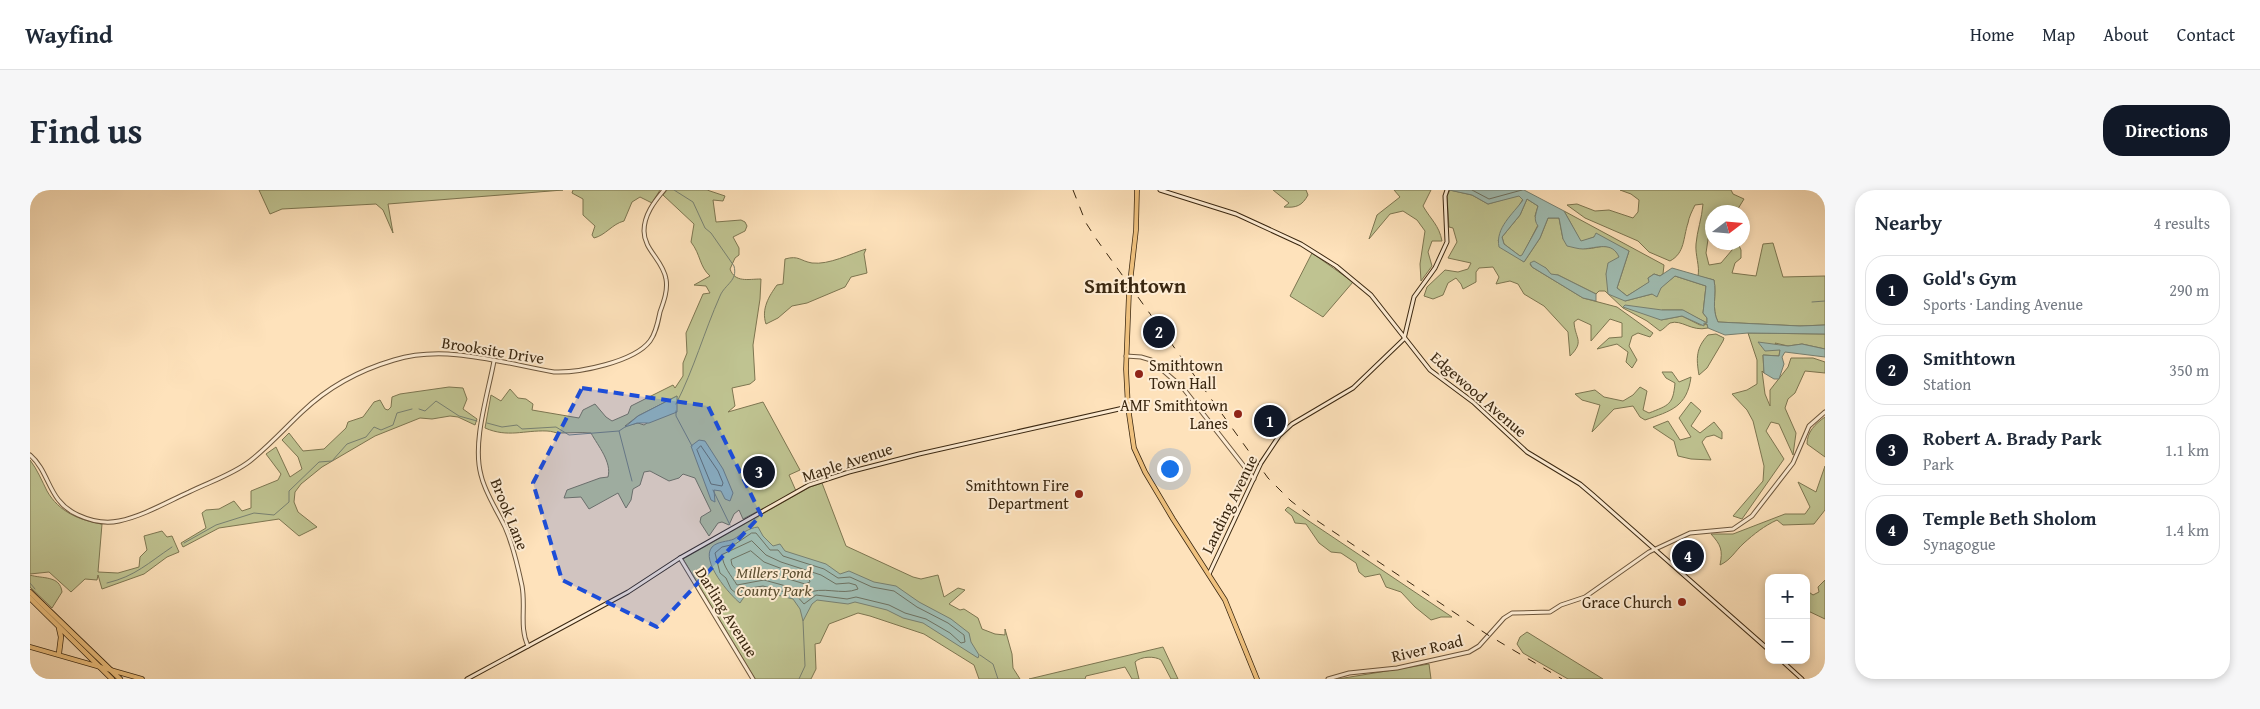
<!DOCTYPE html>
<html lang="en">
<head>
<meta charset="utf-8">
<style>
  :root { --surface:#fff; --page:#f6f6f7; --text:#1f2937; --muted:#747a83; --line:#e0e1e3; --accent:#111827 }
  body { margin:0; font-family:"Gentium Book Plus",serif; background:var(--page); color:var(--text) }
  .controls { position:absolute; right:15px; bottom:15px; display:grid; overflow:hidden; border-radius:10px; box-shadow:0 2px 8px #0003 }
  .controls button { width:45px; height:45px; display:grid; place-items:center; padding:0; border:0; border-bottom:1px solid var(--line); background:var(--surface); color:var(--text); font:25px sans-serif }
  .compass { position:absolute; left:1675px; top:15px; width:45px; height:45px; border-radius:50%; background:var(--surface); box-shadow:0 2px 8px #0003; rotate:74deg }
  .you { position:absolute; left:1139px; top:278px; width:18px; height:18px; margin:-12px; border:4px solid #fff; border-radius:50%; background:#1a73e8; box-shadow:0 0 0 8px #1a73e833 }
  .badge { display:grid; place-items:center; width:32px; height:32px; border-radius:50%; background:var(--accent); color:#fff; font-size:16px; font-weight:700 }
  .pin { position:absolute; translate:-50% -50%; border:2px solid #fff; box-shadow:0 1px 5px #0006 }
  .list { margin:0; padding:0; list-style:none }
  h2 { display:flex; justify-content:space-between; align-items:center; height:65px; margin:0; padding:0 20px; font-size:21px }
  h2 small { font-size:16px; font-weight:400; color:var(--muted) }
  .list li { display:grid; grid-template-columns:32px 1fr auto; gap:15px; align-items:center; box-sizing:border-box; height:70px; margin:0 10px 10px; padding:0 10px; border:1px solid var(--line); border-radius:20px }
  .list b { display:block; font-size:19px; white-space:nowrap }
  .list p { margin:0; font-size:16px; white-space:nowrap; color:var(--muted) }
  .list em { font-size:16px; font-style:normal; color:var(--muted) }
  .map { position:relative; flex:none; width:1795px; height:489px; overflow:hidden; border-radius:20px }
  header { display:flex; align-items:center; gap:30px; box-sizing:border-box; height:70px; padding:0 25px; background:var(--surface); border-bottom:1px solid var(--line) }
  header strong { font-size:24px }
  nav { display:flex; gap:28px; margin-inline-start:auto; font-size:18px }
  .intro { display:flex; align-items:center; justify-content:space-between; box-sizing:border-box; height:120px; padding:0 30px }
  h1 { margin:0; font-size:35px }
  .button { padding:12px 22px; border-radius:20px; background:var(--accent); color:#fff; font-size:18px; font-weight:700 }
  main { display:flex; gap:30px; padding:0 30px }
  aside { flex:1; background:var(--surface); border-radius:20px; box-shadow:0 2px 8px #0003 }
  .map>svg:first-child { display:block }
</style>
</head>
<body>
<header>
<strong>Wayfind</strong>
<nav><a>Home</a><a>Map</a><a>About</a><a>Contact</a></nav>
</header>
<div class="intro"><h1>Find us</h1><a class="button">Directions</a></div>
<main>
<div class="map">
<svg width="1795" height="489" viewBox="0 0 1795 489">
  <rect width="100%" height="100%" fill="#fee2bb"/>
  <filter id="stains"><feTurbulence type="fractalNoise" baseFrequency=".004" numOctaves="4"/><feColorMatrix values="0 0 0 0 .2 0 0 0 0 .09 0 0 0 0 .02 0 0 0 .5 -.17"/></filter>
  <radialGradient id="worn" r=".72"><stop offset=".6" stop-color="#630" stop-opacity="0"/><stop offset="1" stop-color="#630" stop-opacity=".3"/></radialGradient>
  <g fill="#bfc391" stroke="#7d7651" fill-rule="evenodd">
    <path d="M229 0H533L358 14 363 43 353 20 346 14 252 19 240 24Z"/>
    <path d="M543 0H630L622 13 610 7 602 12 594 31C582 34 576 45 564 48L562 45 565 36 553 25V9L542 3Z"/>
    <path d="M637 0H677L695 6 693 11 683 10 686 32 711 30 715 32 717 36 715 41 703 47 709 58V65L705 68 700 79C705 93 718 89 731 89L730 109 723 155 725 190 720 194 702 198 705 216 698 222 733 212 770 280 759 285 766 301 713 329 709 320 704 324 699 335 692 332 688 333 679 346 670 332 671 327 681 321 665 288 653 284 649 288 639 291 620 281 614 282 610 295 603 299 601 310 596 318 588 303 559 319 551 307 534 308 537 300 570 288 578 287C582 272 568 256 561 243 550 242 540 243 529 243 525 243 522 241 517 241 494 240 478 248 455 238L461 205 471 211 480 199 488 208 496 209 503 214 502 220 549 228 553 220 565 214 576 227 582 231 598 224 601 216 643 195 645 198 653 186V173L657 163 656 143 673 104 680 103 676 96 664 95 680 86C669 76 671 65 661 52L664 34 633 5ZM647 206 646 214 614 235 608 233 595 236 608 226Z"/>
    <path d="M1243 0H1276L1278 5C1272 16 1266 18 1254 17L1259 13Z"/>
    <path d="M1364 0H1401L1393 16C1401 30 1409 35 1412 51H1402L1398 62 1402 76 1391 91 1390 74 1395 41 1387 30 1373 21 1360 24 1339 49 1347 25 1370 7Z"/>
    <path d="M1420 0 1442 5 1458 14 1489 5 1493 9 1468 51 1494 72 1510 48 1518 28H1529L1533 49C1538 52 1545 57 1551 58 1565 62 1579 47 1590 67L1576 84 1595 111 1622 104 1645 86 1676 96 1673 123 1677 128V133L1652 120H1632L1631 130 1652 126 1670 135 1677 134 1678 138C1661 142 1652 129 1640 133 1637 135 1634 139 1630 141L1617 131 1593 118 1575 101H1569L1566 104 1528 85H1521L1516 78 1500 74 1502 77 1553 108 1587 117 1623 143 1620 147 1608 143 1602 146 1599 156 1607 170 1602 178 1596 172 1598 162 1587 154 1567 159 1579 148 1592 147V133L1580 129 1561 151V135L1548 129 1544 132C1545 149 1555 151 1540 166L1538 142 1514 116 1494 104 1488 94 1480 91 1466 94 1469 87 1463 77 1449 78 1446 82V92L1433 99 1431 94 1426 88 1418 93 1413 105 1403 109 1394 106 1397 97 1415 80 1428 82 1438 79 1441 73 1418 68 1427 52 1423 38 1419 37 1417 6Z"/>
    <path d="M1590 0H1701L1703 4 1714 9 1706 22H1682L1676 63 1679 75 1691 73 1708 53 1711 60V68L1705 73 1702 83 1726 86 1733 54 1743 53 1753 87 1795 86V135L1770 136 1688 132C1681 118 1687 105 1684 90L1668 86C1670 76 1665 65 1666 54 1667 41 1672 28 1673 14L1665 15C1662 21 1659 27 1658 33 1653 48 1655 63 1640 71L1619 62 1608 51 1555 28 1537 15 1547 14 1565 21 1579 20 1603 28 1608 22 1609 10 1601 4Z"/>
    <path d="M1497 9 1508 16 1505 26 1508 35 1492 66H1490L1474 54 1472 47 1490 25Z"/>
    <path d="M1534 21 1634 75 1633 84 1630 86 1624 84 1618 88 1620 92 1597 106 1587 98 1599 61 1564 47 1551 52Z"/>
    <path d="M836 59 834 64 837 83 821 87 815 97 777 113 762 116 748 128 736 134C731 119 739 106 747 95L753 94 755 69C769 65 770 71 782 73 799 75 820 64 836 59Z"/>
    <path d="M1282 63 1323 92 1293 127 1260 106Z"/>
    <path d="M1718 143 1795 144V159L1772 154 1758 156 1745 153 1750 160 1749 166 1733 165 1734 183 1732 181 1735 204 1740 216V200L1758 177 1761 168H1783L1795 172V183L1775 181 1765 203 1758 209 1755 218 1766 243 1763 265 1749 234 1741 232 1736 241 1754 269 1712 329 1703 326 1733 291 1734 276 1723 231 1717 220 1702 204 1717 200 1727 194V170Z"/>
    <path d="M1686 144 1694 148 1693 151 1677 178 1669 185C1666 168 1666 158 1678 145Z"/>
    <path d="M1632 182H1642L1649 192 1661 187C1657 217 1641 221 1615 230L1610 227 1603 216 1584 219 1562 242 1570 215 1552 210 1545 204 1565 200 1574 207 1593 211 1603 205 1610 197 1617 201 1613 220 1619 223C1639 215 1643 215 1645 193L1636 188Z"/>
    <path d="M419 197 433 198 437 209 433 219 447 229 445 235 428 227 420 226 402 229 390 228 345 246 292 277 271 294 265 302 264 312 268 322 287 337 269 346 249 329 189 338 153 357 151 353 176 338 172 323 176 320 189 319 204 311 212 321 221 318V301L248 290 251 284 236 264 246 257 260 287 272 279 268 267 252 250 259 243 273 261 294 259 316 238 318 232 333 227 344 212 350 210 355 219 358 220 361 217 362 207 370 204Z"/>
    <path d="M1661 212 1671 221 1661 236 1670 243 1684 232 1692 242V249L1684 245 1676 247 1672 252 1681 270 1661 269 1648 266 1644 251 1623 237 1638 231 1650 250 1661 247 1649 228Z"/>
    <path d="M1795 227V267L1777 254C1777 242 1785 234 1795 227Z"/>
    <path d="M0 270C7 279 12 291 17 301 29 322 49 330 72 334L68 382 88 383 109 377 110 367 117 360 114 346 132 341 137 347 142 346 149 362 137 367 114 384 72 399 68 385 67 390 55 389 41 402 19 382 0 384Z"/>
    <path d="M1795 276V320L1784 334 1753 335 1747 330C1734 336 1724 344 1714 353 1705 361 1701 370 1690 375 1693 360 1691 355 1681 344H1703L1755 324H1775L1780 317 1768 292 1786 302Z"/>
    <path d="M792 293 816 356 883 387 891 389 908 385 914 407 928 398 935 400 919 414 930 420 934 419 948 428 952 439 965 444 975 445V439L982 464 983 478 990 489H949L944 475 894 444 840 426 828 423 799 434 790 453 785 454 786 479 781 489H725L653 369 780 297Z"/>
    <path d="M1258 317 1422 427H1411L1401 430 1385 417 1371 402 1356 397 1350 384 1335 387 1329 382 1326 373 1311 363 1301 362 1289 353 1276 334 1265 333 1262 326 1255 320Z"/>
    <path d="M0 385C12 389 30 385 32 402L22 418 0 397Z"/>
    <path d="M1795 390V429L1776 420V400L1783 405 1789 402 1788 397Z"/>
    <path d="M1497 442 1573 489H1538L1493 463 1487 454 1490 447Z"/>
    <path d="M1133 457 1148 489H1141L1131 470C1125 466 1111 466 1105 472L1109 489H1102L1095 477 1056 486 1055 489H999Z"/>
    <path d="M1399 474 1401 489H1308Z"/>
  </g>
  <g fill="#a0bdb3" stroke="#788172" fill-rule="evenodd">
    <path d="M1419 0H1494L1534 21 1551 51 1564 47 1566 43 1599 61 1587 98 1597 106 1619 92 1618 88 1624 84 1630 86 1642 78 1684 90C1687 105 1681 118 1688 132L1770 136 1795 135V144L1718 143 1695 145 1678 138 1677 134 1674 133V136L1652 126 1631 130 1593 117 1595 115 1632 120H1653L1677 133V128L1673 123 1676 96 1645 86 1631 98 1627 107 1622 104 1595 111 1578 104 1576 84 1578 73 1589 67C1582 51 1567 58 1553 59 1548 59 1542 57 1537 56L1533 49 1529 28H1518L1510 48 1494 72 1469 57C1465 38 1483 24 1493 10L1489 6 1458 14 1442 5ZM1497 9 1508 16C1506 24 1503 29 1508 36L1492 65 1490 66 1474 54 1472 47 1490 25Z"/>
    <path d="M1504 71 1516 78 1521 84 1528 85 1566 104V111L1553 108 1502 77 1500 73Z"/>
    <path d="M1728 152 1758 156 1772 154 1795 159V167L1755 162 1752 167 1754 174 1749 189H1744L1734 183 1733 165 1749 166 1750 160 1735 161Z"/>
    <path d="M647 206V222L619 233H607L595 237 608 226Z"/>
    <path d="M669 250 675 251 693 279 703 303 700 311 695 309 691 301 684 300 685 312 681 310 661 256Z"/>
    <path d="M728 337 733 346 743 356 750 354 755 361 796 374 810 384 819 381 844 392 866 396 889 412 921 429 939 443 941 452 949 465 948 468 893 433 873 428 857 420 825 412 818 414 787 410 782 414 773 431 770 419 763 409 732 401 716 404 710 413C700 405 670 371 682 357 688 351 697 352 704 349 712 344 718 338 728 337Z"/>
  </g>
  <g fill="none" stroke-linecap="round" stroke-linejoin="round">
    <g stroke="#6e7262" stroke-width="1">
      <path d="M1442 0 1459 9 1492 0"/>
      <path d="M671 256 688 281 693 293 692 296 681 294 667 260Z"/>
      <path d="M722 343H726L740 360H748L753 366 794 379 808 388 820 387 842 397 864 401 887 417 918 433 934 445 935 452 931 453 920 443 896 429 875 423 859 415 826 407 817 409 786 405 774 414 766 405 733 396 714 399 707 404 701 399 696 388 690 383 685 363 692 357 705 354Z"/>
      <path d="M722 351 736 365 751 372 791 385 806 394 819 393 826 395 828 399C811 406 793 395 775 404L767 399 734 390 707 395C701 385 693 377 692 365Z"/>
      <path d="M721 361 734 372 779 389 780 392 775 394 735 382 711 385 702 375 701 370Z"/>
    </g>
    <g stroke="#788172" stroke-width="1">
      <path d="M644 0 663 12 675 38 681 43 704 76C708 91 695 94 690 106 674 142 664 179 646 214"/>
      <path d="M1782 112 1795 111"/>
      <path d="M389 219 395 221 406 211 429 226 447 231"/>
      <path d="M646 221V226L662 256"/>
      <path d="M457 233 472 237 487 235 492 239 526 237 539 245 589 241"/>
      <path d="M595 237 589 241 602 291"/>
      <path d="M683 300 700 335"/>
      <path d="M154 353 186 335 224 323 244 325 259 312V301L289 272 302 271 317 254 336 247 344 237 351 240 363 235 367 223 382 219"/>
      <path d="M0 393 5 399"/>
      <path d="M77 393C106 386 118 373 142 357"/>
      <path d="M950 465 963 474 968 489"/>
      <path d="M769 489 775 476 773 431"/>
    </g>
    <g stroke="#6c563c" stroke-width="5">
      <g id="tertiary">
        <path d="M1096 166 1111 167 1121 170 1153 198 1224 289"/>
        <path d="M464 171C458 204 442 252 451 285 455 303 467 320 475 337 483 355 488 377 492 396 496 417 489 437 498 456"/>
        <path d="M0 265C21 283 17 311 48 325 61 331 75 334 89 331 113 326 137 312 159 302 179 292 202 285 220 271 239 256 255 238 272 222 297 198 330 180 364 170 416 154 472 173 524 182 549 183 604 172 620 151 626 143 628 132 630 122 634 111 638 100 636 89 633 70 614 60 614 41 614 25 624 12 634 0"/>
        <path d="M650 368 723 489"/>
        <path d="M1298 489 1319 483 1367 478 1439 462 1449 456 1474 428 1482 423 1520 422 1531 415 1555 407 1619 362 1660 343 1703 339 1722 326 1763 273 1779 236 1795 222"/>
      </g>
    </g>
    <g stroke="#3b2811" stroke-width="5">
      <g id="secondary">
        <path d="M1130 0 1206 24 1271 54 1306 76 1341 105 1400 180 1443 212 1497 262 1550 294 1563 305 1739 460"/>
        <path d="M1179 384 1231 273 1249 246 1262 234 1323 198 1374 149 1384 107 1405 78 1417 52 1415 6 1417 0"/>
        <path d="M1751 470 1772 489"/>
        <path d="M437 489 598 402 650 368 779 295 819 282 889 264 1098 217"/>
      </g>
    </g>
    <g stroke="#3b2811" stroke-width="5.5">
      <g id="primary">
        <path d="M1107 0 1106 40 1099 102 1096 179 1098 217 1104 258 1115 282 1143 329 1195 410 1227 489"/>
        <path d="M0 457 112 489"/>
      </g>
    </g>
    <g stroke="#3b2811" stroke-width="6">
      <g id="trunk">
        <path d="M0 402 90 489"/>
        <path d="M0 408 82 489"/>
        <path d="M29 463 31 447 29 438"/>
      </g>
    </g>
    <use href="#tertiary" stroke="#feecd3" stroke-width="3"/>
    <use href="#secondary" stroke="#feecd3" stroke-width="3"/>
    <use href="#primary" stroke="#efc17e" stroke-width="4"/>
    <use href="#trunk" stroke="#efc17e" stroke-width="4.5"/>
    <path stroke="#3b2811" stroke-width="1" stroke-dasharray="9 9" stroke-linecap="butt" d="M1043 0 1056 33 1067 50 1238 288 1261 311 1283 328 1458 445 1532 489"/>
  </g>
  <path fill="#1d4ed8" fill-opacity="0.2" stroke="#1d4ed8" stroke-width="4" stroke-dasharray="10 6" stroke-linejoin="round" d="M552 198 678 216 731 325 627 437 532 390 503 293Z"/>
  <g fill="#8f2418" stroke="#feecd3" stroke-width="2">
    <circle cx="1109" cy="184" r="5"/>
    <circle cx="1208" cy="224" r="5"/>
    <circle cx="1049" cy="304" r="5"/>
    <circle cx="1652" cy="412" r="5"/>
  </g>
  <g text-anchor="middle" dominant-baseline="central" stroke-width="4" stroke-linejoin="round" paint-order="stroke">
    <g font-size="16" fill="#3b2811" stroke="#feecd3">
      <text transform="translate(463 160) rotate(9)">Brooksite Drive</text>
      <text transform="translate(1449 204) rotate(41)">Edgewood Avenue</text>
      <text transform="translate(817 272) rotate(-18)">Maple Avenue</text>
      <text transform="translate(1199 314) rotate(-64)">Landing Avenue</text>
      <text transform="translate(480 324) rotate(68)">Brook Lane</text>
      <text transform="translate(697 422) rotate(58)">Darling Avenue</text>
      <text transform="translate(1397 458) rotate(-13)">River Road</text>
    </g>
    <g font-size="16" fill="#3b2811" stroke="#feecd3" text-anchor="end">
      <text x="1119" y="175" text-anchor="start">Smithtown<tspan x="1119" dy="18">Town Hall</tspan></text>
      <text x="1198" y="215">AMF Smithtown<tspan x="1198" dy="18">Lanes</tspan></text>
      <text x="1039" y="295">Smithtown Fire<tspan x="1039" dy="18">Department</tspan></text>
      <text x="1642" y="412">Grace Church</text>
    </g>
    <g font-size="16" font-style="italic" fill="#5c4f31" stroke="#feecd3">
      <text x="744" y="382">Millers Pond<tspan x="744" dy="18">County Park</tspan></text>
    </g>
    <g font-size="21" font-weight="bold" fill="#3b2811" stroke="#feecd3">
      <text x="1105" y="95">Smithtown</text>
    </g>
  </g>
  <rect width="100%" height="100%" filter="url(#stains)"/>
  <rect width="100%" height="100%" fill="url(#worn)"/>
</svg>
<div class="controls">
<button>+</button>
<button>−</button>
</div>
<svg class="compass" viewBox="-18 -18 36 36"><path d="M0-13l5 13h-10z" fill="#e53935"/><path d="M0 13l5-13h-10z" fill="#747a83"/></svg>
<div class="you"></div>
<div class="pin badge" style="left:1240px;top:231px">1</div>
<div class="pin badge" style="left:1129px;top:142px">2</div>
<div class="pin badge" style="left:729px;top:282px">3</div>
<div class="pin badge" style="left:1658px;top:366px">4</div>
</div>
<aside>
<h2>Nearby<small>4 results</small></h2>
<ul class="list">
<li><span class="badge">1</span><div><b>Gold's Gym</b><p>Sports · Landing Avenue</p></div><em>290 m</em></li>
<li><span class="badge">2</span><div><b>Smithtown</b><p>Station</p></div><em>350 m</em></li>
<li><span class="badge">3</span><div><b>Robert A. Brady Park</b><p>Park</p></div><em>1.1 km</em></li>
<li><span class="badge">4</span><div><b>Temple Beth Sholom</b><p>Synagogue</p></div><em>1.4 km</em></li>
</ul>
</aside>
</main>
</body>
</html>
